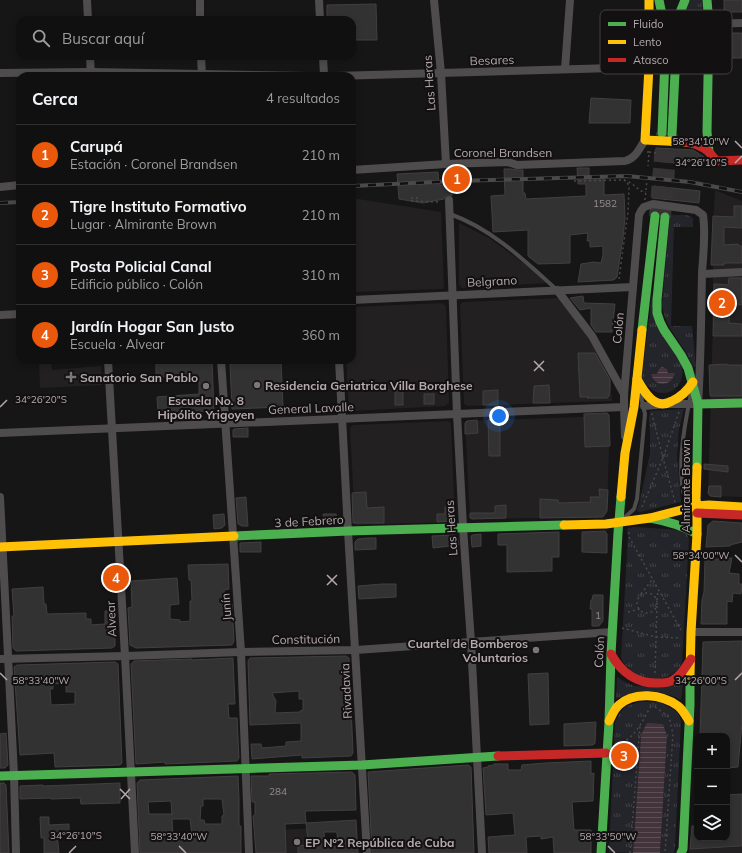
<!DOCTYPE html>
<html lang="es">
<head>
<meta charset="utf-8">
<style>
  :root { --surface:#101010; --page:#1e1e1e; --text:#f1f3f6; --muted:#9c9d9f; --line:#303030; --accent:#ea580c }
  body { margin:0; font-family:Mulish,sans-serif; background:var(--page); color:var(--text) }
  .controls { position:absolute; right:12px; bottom:12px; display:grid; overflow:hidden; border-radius:8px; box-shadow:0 2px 6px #0003 }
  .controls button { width:36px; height:36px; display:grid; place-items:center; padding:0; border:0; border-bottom:1px solid var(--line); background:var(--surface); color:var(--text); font:20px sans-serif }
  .you { position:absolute; left:499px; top:416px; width:14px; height:14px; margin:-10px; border:3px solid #fff; border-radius:50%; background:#1a73e8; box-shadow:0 0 0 6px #1a73e833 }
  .badge { display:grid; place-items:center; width:26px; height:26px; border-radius:50%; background:var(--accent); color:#fff; font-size:13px; font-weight:700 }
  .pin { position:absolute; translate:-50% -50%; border:2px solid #fff; box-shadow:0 1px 4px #0006 }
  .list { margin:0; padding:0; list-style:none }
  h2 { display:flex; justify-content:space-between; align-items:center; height:52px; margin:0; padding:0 16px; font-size:17px }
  h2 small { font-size:13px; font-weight:400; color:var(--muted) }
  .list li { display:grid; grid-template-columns:26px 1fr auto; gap:12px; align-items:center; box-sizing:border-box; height:60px; padding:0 16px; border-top:1px solid var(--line) }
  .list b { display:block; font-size:15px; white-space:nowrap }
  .list p { margin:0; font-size:13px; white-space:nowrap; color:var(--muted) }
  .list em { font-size:13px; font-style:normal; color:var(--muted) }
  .icon { flex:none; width:22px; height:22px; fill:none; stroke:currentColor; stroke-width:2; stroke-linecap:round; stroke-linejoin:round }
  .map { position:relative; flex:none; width:742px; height:853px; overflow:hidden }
  .search { position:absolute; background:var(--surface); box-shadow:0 2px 6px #0003; left:16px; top:16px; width:340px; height:44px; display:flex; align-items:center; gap:10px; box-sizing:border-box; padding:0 14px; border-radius:12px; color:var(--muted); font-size:15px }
  .panel { position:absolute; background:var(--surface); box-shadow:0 2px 6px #0003; left:16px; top:72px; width:340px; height:292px; border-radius:12px }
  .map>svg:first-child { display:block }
</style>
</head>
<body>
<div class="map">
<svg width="742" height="853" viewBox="0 0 742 853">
  <defs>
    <pattern id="park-tufts" width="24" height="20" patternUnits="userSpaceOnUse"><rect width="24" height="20" fill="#24242b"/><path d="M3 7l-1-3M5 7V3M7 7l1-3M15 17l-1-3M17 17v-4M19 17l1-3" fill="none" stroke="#424147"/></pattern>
    <pattern id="water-rules" width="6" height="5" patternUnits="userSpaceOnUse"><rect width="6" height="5" fill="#43343c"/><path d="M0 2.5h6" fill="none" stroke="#5c4f56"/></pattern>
  </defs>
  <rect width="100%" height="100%" fill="#161616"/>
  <g fill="#222020">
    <path d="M715 190 742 201V497L710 496 708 493 713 323V226Z"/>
    <path d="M352 198 441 212 444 287 442 289 352 292Z"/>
    <path d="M459 223 489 238 532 269 549 283 462 288 459 285Z"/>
    <path d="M558 298 581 326 610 374 612 401 467 406 464 404 460 305 463 302Z"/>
    <path d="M442 303 446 306 449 403 445 406 353 411 349 407 346 360H352V307Z"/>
    <path d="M39 360H51L52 370 101 366 102 385 40 388Z"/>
    <path d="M607 416 610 420 607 511 603 517 472 519 470 518 465 421Z"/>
    <path d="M448 421 451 423 455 519 452 522 355 525 350 428 353 425Z"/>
    <path d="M317 828 318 853H277L276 830Z"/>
    <path d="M742 847V853H689V849Z"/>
  </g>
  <g fill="url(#park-tufts)">
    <path d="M688 0H702L703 17H686L685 25H680Z"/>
    <path d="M670 215H687L693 218V227H674L671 326H692L696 367 693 366C690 360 687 354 684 349 673 332 666 326 662 306Z"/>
    <path d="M652 294 682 367C687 393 654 405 642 377Z"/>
    <path d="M684 409 679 429 677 456 681 502 640 512 637 511 640 500 650 453V432L649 418 650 411Z"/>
    <path d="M635 527 681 530 687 534 689 539 682 662C675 680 651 683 635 674 632 673 630 669 628 667 625 664 622 662 621 657L628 536 627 530 628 528Z"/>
    <path d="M617 677C622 680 626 683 632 685 643 688 671 687 683 683L681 700C659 688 639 690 616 699Z"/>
    <path d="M639 702H660L676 711 679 715 681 721 675 848 674 853H660L667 736 641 735 633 853 609 852 615 723C622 708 623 707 639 702Z"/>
  </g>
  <g fill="url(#water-rules)">
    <path d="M662 367 667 369 668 373H675C671 387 655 388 651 374H657L659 369Z"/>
    <path d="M647 723 663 724 667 736 660 853H633L641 735Z"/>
  </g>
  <g fill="#333233" stroke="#423f40" fill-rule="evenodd">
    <rect x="724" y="0" width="18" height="12"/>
    <path d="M376 4 377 40H352V20H327V5Z"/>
    <path d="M726 33H742V58H722L724 49V36Z"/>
    <path d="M591 98 631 100 630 123H589Z"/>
    <path d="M656 148 693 150 704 157V163L655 160Z"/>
    <path d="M577 168H589V179L604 178V195L624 194 625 218 623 238 617 277 614 280 578 282 581 264 594 262 601 263 603 255V246L590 247V241H587L588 233 570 235V263L538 264 528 256V230L493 232 491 196 505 195 504 169H511L517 170H523V193H525L526 199 586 196V184H578Z"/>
    <path d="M438 172 439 185H452V196L448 195 446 196 444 199 423 203 399 199 397 174Z"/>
    <path d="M654 186 700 191 699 203 652 198Z"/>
    <path d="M734 206H742V228L724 227V245L738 244 739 246H742V263H724V265H711L713 216 734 217Z"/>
    <path d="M729 278H742V305L730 304 729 323 742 324V336H713L714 284 728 285Z"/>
    <path d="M583 296 584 303 615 304 612 332H596L591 325V308L580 310 570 298Z"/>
    <path d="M578 353H595L610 380V388L609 396 607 398H587L589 397H580Z"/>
    <path d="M212 361 214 411 158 413 157 397 199 394V376L156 377V363Z"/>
    <path d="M281 361 283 407 232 409 230 364Z"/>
    <path d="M727 364V365H742V396H710L709 365Z"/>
    <path d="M549 385 550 403H533L534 386Z"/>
    <rect x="395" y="386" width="8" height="19"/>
    <path d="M498 390V405H483V391Z"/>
    <rect x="424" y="394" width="10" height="10"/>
    <path d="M607 413 609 415 610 446 585 447 584 414Z"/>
    <path d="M477 420 478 433 465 434V423L467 421Z"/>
    <path d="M488 420H500V456H489Z"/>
    <path d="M248 428V437H233V430L234 429Z"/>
    <path d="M704 464 728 466V472L704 469Z"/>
    <path d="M709 486H721V497L710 496 708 493Z"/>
    <path d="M599 489 608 490 607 511 603 517 540 518V499L558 500 559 503 591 502 590 497H600Z"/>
    <path d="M366 492 367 508 384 507V523H353L352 493Z"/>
    <path d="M246 497 248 526H242L238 524 236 498Z"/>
    <path d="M506 505V518L472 519 470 518V513H495V506Z"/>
    <path d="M454 506 455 519 453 521 437 522V514H445V507Z"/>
    <path d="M224 514 225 525 222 528 214 529 213 515Z"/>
    <path d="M323 514H336L337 519 334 521H324Z"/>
    <path d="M713 521 742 523V542L730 545V546L706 547 708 525Z"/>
    <path d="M605 531 607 534V553L582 552V532Z"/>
    <path d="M559 532V557H552V571L507 572V545H498V534Z"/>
    <path d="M481 534V546L472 547 471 536 473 535Z"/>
    <path d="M455 535 457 537 458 539 459 545 433 548 432 536Z"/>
    <path d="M368 538H376V549L355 550V542L358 539Z"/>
    <path d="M261 542V552H240V543Z"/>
    <path d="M732 558 729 573 739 574V584H742L741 594 733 593 732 602 727 601V624H701L702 600 704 592 705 560Z"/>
    <path d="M228 564 229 589 224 590 225 604H232L234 641 232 645 136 648 130 645 128 608 132 607 131 581 177 578 179 604 170 605V619L180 620V622L190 621V601H192L191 580H189L188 565Z"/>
    <path d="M382 584H396V597L359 599 358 586Z"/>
    <path d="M43 587 44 604H46L47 614 86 613V619H91V625L105 624V611H115V646L112 648 16 651 13 648 12 616H14L12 589Z"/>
    <path d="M593 595H603V621L599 626H592V609H590L591 600H592Z"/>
    <path d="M742 641V723L738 767 727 768V736H700L703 642Z"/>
    <path d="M346 656 349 658 353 753 351 756 302 758V755L252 759 251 744H261L262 748 286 746V742L301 741V723L250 725 248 661 250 658ZM299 691V699H303V710L300 711V712L275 713 276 701 272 693Z"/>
    <path d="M233 658 235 704H228L229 718H237L239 758 237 761 165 764V762L136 764 131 664 134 661 192 659V660Z"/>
    <path d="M115 662 118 664 122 763 120 765 55 767 54 753 20 755 14 667 17 665ZM66 683V692H75V704L51 705 50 689H53V684Z"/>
    <path d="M548 673 549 724 530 725 528 674Z"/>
    <path d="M596 722 595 743 593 745 564 746V724Z"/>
    <path d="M6 733 8 765 5 768H0V734Z"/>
    <path d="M591 761V774L594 773 593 801 572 802 574 830H591V853H554L553 837 541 839V836L526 837 527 853H489L488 837 515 835 513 813 486 815 483 768 488 767V766L494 765V764H508V770H521L522 765 545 763Z"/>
    <path d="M468 765 471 767 474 853H372L368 772Z"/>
    <path d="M352 772 355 775 356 810 305 811 306 823 285 824 286 853H256L253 816 255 815V802H252L251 776H269V774Z"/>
    <path d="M238 776 239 798V826H241V853H140L137 783 140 780ZM203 799H222L224 815 222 816V824H205L204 820H200L201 806H203ZM171 801 172 815V814H149L148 802ZM172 819H190L192 835 173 836Z"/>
    <path d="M0 783H4L6 785 9 853H0Z"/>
    <path d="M120 783V803L81 804 80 798 51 799V798L20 799V786L43 785V786Z"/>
    <path d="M742 794V846L690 849 692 826H697V838H727V795Z"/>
    <path d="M40 817H49V825L69 824V832H57L59 853H44V838H41Z"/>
    <path d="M356 820 358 853H298V845L309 846 306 823ZM324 832H337L338 846 325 847Z"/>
  </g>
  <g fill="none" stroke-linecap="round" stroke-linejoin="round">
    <g stroke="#363334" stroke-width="12" stroke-dasharray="12 6" stroke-linecap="butt">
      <path d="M655 216 662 133"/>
      <path d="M665 217 672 134"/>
    </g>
    <g stroke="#4b4849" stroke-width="1.5" stroke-dasharray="2 3" stroke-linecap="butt">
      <path d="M647 152H649L648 166"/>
      <path d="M649 152 656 153"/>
      <path d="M574 181 624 180 631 183 641 191 646 192"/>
      <path d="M418 198H411V201L441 202"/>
      <path d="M645 200 647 180"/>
      <path d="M619 279 628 212 629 188 628 184 624 180"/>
      <path d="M651 414H652L663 458 675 502"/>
      <path d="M642 507 663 458 679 412"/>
      <path d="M628 533H629V537L681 630"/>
      <circle cx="647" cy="603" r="10"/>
      <path d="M641 594 652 580"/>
      <path d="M657 600 658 590"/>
      <path d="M628 612 640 609"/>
      <path d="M622 628 656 637 681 638"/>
      <path d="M655 673 657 605"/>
      <path d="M655 707 669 717 673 734 665 853"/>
      <path d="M617 743C633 743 644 718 651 706"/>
      <path d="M630 853 640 725"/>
    </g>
    <g stroke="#4f4c4d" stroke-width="4">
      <path d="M450 214C492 229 524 260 557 290"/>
      <path d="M691 393C685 423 679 454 682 484 683 489 683 495 686 499 687 501 691 503 694 504"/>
      <path d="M623 519 634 509 637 499 645 414 640 392"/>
    </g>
    <g stroke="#4f4c4d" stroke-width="8">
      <path d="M87 0 88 20"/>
      <path d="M200 0V20"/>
      <path d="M319 0 320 20"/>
      <path d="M434 0 441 73 446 164"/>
      <path d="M709 24 742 23"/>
      <path d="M90 56 91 76"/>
      <path d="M201 56 202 76"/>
      <path d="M323 56 324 76"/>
      <path d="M565 69 570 0"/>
      <path d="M0 73 91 72 308 76"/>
      <path d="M335 76 649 67"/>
      <path d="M352 170 446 164 508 162 517 165 625 161C636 158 639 149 645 140"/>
      <path d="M0 187 20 185"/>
      <path d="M449 200 457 414 463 527 471 642 482 853"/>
      <path d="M702 274 742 272"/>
      <path d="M557 290 592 336 624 394"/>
      <path d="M352 300 633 287"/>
      <path d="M0 315 20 314"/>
      <path d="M108 360 125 656 135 853"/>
      <path d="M221 360 241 652 249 853"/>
      <path d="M339 360 348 531 367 853"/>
      <path d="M0 433 624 407"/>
      <path d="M625 436 624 407V395L639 215 641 211 644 207 653 204 696 210 703 215C706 234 703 255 702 274 701 317 701 361 698 404H668L644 406"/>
      <path d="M0 497 14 775 16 853"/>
      <path d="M691 632H742"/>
      <path d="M0 659 125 656 241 652 356 650 612 632"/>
    </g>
    <g stroke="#4caf50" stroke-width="9">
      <path d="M659 0 666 34 662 133"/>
      <path d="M707 0 709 24 707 132 709 152"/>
      <path d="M672 134 677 32 679 15 685 0"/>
      <path d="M665 217 657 300V313L660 322 664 330 681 355 688 368 698 404 697 467"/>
      <path d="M642 330 655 216"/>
      <path d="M698 404 742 403"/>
      <path d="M650 518C667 521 682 525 697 534"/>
      <path d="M234 536 348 531 564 525"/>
      <path d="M0 776 362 765 498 756"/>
      <path d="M601 853 609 722 611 654 618 533 621 497"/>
      <path d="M681 853 683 849 690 705V677"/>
    </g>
    <g stroke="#ffc107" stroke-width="9">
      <path d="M649 0V67L645 140 686 142"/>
      <path d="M637 379C644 392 655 411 672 401 681 397 688 390 693 382"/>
      <path d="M621 497 625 453 634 407 642 330"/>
      <path d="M564 525 606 524 650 518 697 506 709 505 742 507"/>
      <path d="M0 547 234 536"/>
      <path d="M690 677 691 632 697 534V506L696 499 697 467"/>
      <path d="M609 721C612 716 614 709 619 705 634 691 662 694 678 706 683 710 686 716 689 721"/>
    </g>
    <g stroke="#c62828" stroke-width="9">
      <path d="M686 142C695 143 701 146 708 151 711 154 713 158 717 161L742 160"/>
      <path d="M697 513 742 515"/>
      <path d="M611 654C621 672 637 684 658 683 663 683 669 683 673 680 681 676 686 666 691 659"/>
      <path d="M498 756 606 753"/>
    </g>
    <g stroke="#4b4949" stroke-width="4">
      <g id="rail">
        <path d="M352 186 456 181 627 176 690 182 742 192"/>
        <path d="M0 203 20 202"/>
      </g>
    </g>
    <use href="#rail" stroke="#121010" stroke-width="2.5" stroke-dasharray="8" stroke-linecap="butt"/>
  </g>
  <path fill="none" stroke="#b5a9ad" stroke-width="1.5" d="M735 141 742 148M735 163 742 156M534 361 544 371M534 371 544 361M0 407 7 400M735 555 742 562M327 575 337 585M327 585 337 575M0 673 7 680M735 680 742 673M120 789 130 799M121 799 130 789M179 846 186 853M608 846 615 853M69 853 76 846"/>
  <g fill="#7d7678" stroke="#121010" stroke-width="1.5">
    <path d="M69 371h4v4h4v4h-4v4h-4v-4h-4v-4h4z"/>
    <circle cx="257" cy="385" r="4"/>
    <circle cx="206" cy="386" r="4"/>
    <circle cx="536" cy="650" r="4"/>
    <circle cx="297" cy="842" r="4"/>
  </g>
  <g text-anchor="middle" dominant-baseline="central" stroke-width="4" stroke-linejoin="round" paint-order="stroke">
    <g font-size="10" fill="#948b8e">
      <text x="605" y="203">1582</text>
      <text x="598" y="615">1</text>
      <text x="278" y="791">284</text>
    </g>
    <g font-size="12" fill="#b5a9ad" stroke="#121010">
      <text transform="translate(492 60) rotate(-2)">Besares</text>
      <text transform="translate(429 83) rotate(-94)">Las Heras</text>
      <text x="503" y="152">Coronel Brandsen</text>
      <text transform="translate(492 281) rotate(-3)">Belgrano</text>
      <text transform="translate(618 328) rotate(-85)">Colón</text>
      <text transform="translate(311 408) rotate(-2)">General Lavalle</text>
      <text transform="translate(685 486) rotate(-90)">Almirante Brown</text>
      <text transform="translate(309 521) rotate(-3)">3 de Febrero</text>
      <text transform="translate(451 528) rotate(-94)">Las Heras</text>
      <text transform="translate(226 607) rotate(-94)">Junín</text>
      <text transform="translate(111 619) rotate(-93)">Alvear</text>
      <text transform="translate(306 639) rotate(-1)">Constitución</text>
      <text transform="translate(599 652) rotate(-87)">Colón</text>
      <text transform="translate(346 691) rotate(-93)">Rivadavia</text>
    </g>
    <g font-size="12" font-weight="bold" fill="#b5a9ad" stroke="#121010" text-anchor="start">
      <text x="80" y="377">Sanatorio San Pablo</text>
      <text x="265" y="385">Residencia Geriatrica Villa Borghese</text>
      <text x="206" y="400" text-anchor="middle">Escuela No. 8<tspan x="206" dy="14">Hipólito Yrigoyen</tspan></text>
      <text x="528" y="643" text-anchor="end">Cuartel de Bomberos<tspan x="528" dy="14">Voluntarios</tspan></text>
      <text x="305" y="842">EP Nº2 República de Cuba</text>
    </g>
  </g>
  <rect x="600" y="10" width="132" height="64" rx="6" fill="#121010" stroke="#433e3f" stroke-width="1"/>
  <rect x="608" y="22" width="18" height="4" fill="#4caf50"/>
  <rect x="608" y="40" width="18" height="4" fill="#ffc107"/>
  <rect x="608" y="58" width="18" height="4" fill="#c62828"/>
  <g font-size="11" fill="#b5a9ad">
    <text x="633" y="28">Fluido</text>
    <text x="633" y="46">Lento</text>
    <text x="633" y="64">Atasco</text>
  </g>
  <g font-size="10" text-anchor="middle" fill="#b5a9ad" stroke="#121010" stroke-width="4" stroke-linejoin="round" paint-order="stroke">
    <text x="701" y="145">58°34'10"W</text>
    <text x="701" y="166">34°26'10"S</text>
    <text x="41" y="403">34°26'20"S</text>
    <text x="701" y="559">58°34'00"W</text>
    <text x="41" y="684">58°33'40"W</text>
    <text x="701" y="684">34°26'00"S</text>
    <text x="76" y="839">34°26'10"S</text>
    <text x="179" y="840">58°33'40"W</text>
    <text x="608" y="840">58°33'50"W</text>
  </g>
</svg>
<div class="controls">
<button>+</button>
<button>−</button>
<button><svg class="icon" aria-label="layers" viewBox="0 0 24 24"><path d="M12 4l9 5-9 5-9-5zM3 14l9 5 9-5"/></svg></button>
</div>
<div class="you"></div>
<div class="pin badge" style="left:457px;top:179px">1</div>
<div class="pin badge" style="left:722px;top:303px">2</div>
<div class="pin badge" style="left:624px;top:756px">3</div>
<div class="pin badge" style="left:116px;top:578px">4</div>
<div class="search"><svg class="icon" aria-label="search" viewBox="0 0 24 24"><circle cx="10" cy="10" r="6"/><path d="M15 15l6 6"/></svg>Buscar aquí</div>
<section class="panel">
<h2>Cerca<small>4 resultados</small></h2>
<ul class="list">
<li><span class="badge">1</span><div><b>Carupá</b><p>Estación · Coronel Brandsen</p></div><em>210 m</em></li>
<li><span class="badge">2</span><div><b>Tigre Instituto Formativo</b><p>Lugar · Almirante Brown</p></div><em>210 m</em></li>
<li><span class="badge">3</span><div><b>Posta Policial Canal</b><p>Edificio público · Colón</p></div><em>310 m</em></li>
<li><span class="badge">4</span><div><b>Jardín Hogar San Justo</b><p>Escuela · Alvear</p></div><em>360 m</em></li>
</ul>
</section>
</div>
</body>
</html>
